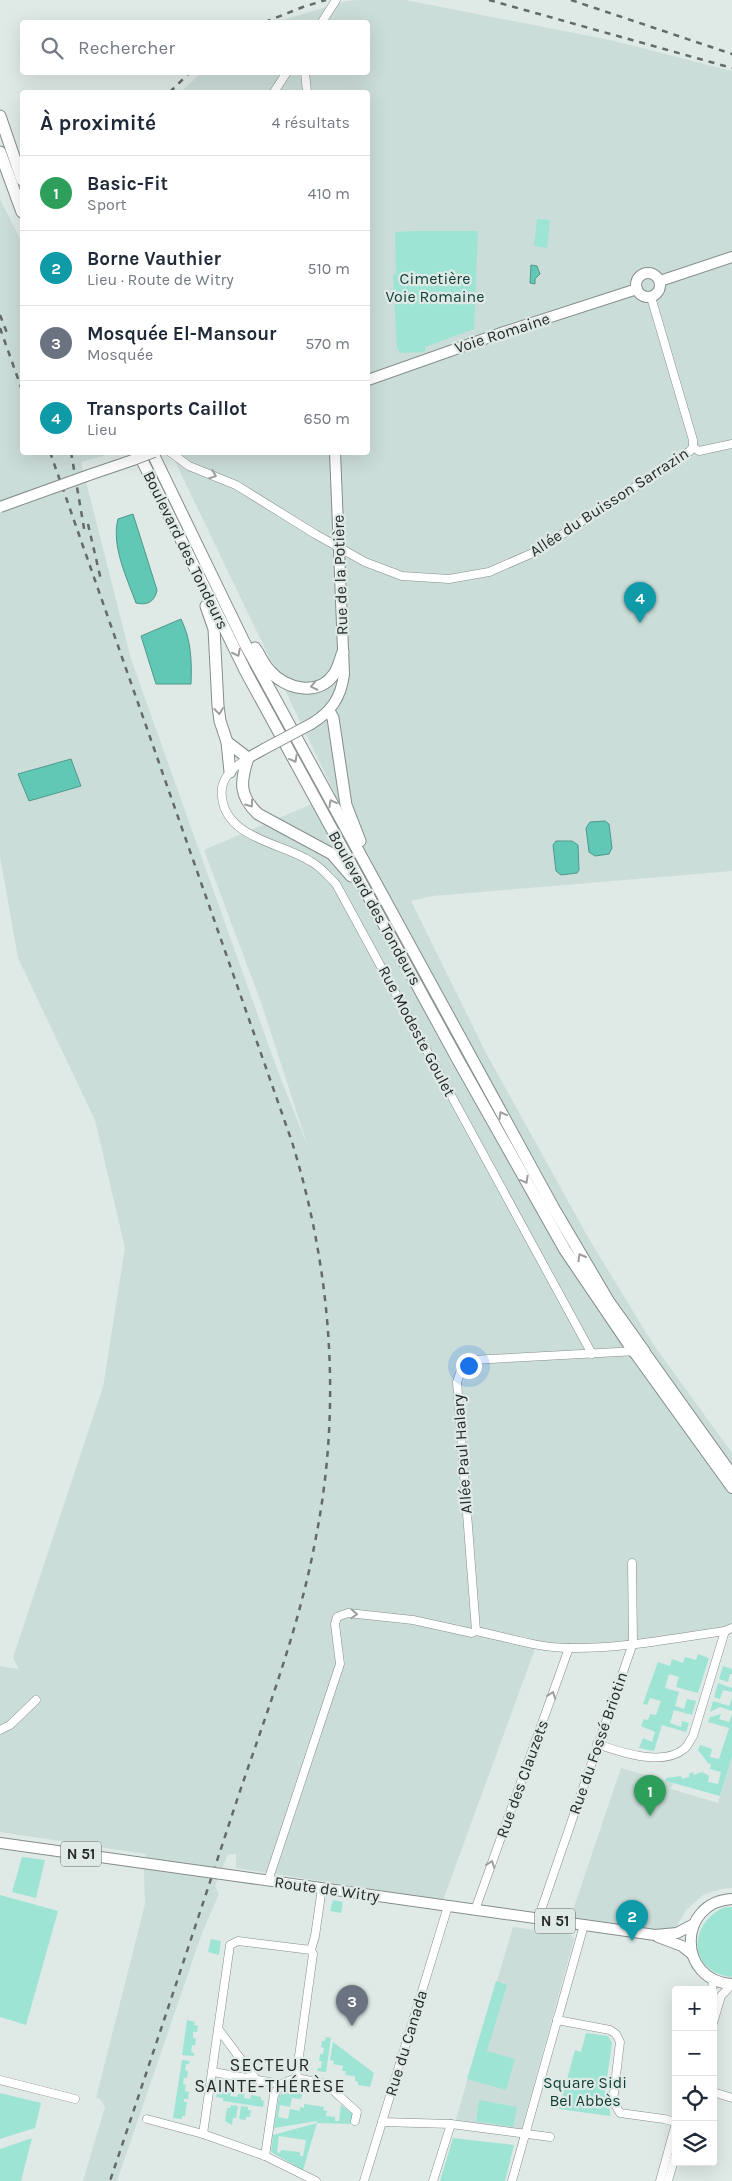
<!DOCTYPE html>
<html lang="fr">
<head>
<meta charset="utf-8">
<style>
  :root { --surface:#fff; --page:#f6f6f7; --text:#1f2937; --muted:#747a83; --line:#e0e1e3; --accent:#db2777 }
  body { margin:0; font-family:Karla,sans-serif; background:var(--page); color:var(--text) }
  .controls { position:absolute; right:15px; bottom:15px; display:grid; overflow:hidden; border-radius:5px; box-shadow:0 5px 20px #0002 }
  .controls button { width:45px; height:45px; display:grid; place-items:center; padding:0; border:0; border-bottom:1px solid var(--line); background:var(--surface); color:var(--text); font:25px sans-serif }
  .you { position:absolute; left:468px; top:1365px; width:18px; height:18px; margin:-12px; border:4px solid #fff; border-radius:50%; background:#1a73e8; box-shadow:0 0 0 8px #1a73e833 }
  .badge { display:grid; place-items:center; width:32px; height:32px; border-radius:50%; background:var(--accent); color:#fff; font-size:16px; font-weight:700 }
  .pin { position:absolute; translate:-50% -41px; filter:drop-shadow(0 1px 2px #0008) }
  .pin::after { content:''; position:absolute; top:26px; width:18px; height:15px; background:inherit; clip-path:polygon(0 0,100% 0,50% 100%) }
  .list { margin:0; padding:0; list-style:none }
  h2 { display:flex; justify-content:space-between; align-items:center; height:65px; margin:0; padding:0 20px; font-size:21px }
  h2 small { font-size:16px; font-weight:400; color:var(--muted) }
  .list li { display:grid; grid-template-columns:32px 1fr auto; gap:15px; align-items:center; box-sizing:border-box; height:75px; padding:0 20px; border-top:1px solid var(--line) }
  .list b { display:block; font-size:19px; white-space:nowrap }
  .list p { margin:0; font-size:16px; white-space:nowrap; color:var(--muted) }
  .list em { font-size:16px; font-style:normal; color:var(--muted) }
  .icon { flex:none; width:28px; height:28px; fill:none; stroke:currentColor; stroke-width:2; stroke-linecap:round; stroke-linejoin:round }
  .map { position:relative; flex:none; width:732px; height:2181px; overflow:hidden }
  .search { position:absolute; background:var(--surface); box-shadow:0 5px 20px #0002; left:20px; top:20px; width:350px; height:55px; display:flex; align-items:center; gap:12px; box-sizing:border-box; padding:0 18px; border-radius:5px; color:var(--muted); font-size:19px }
  .panel { position:absolute; background:var(--surface); box-shadow:0 5px 20px #0002; left:20px; top:90px; width:350px; height:365px; border-radius:5px }
  .map>svg:first-child { display:block }
</style>
</head>
<body>
<div class="map">
<svg width="732" height="2181" viewBox="0 0 732 2181">
  <rect width="100%" height="100%" fill="#dfe9e6"/>
  <g fill="#cbddd9">
    <path d="M359 0H405L610 40 732 71V871L433 896 411 901 486 1053 589 1239 653 1344 732 1453V1629L635 1648 574 1651 537 1647 535 1649 443 1900 236 1868V1854H228L215 1886 219 1894 202 1933 117 2181H83L105 2107 100 2099 96 2098 145 1904 144 1871 146 1854 0 1832V1666L19 1669 13 1658 103 1387 125 1248 95 1120 18 958 0 856V199L22 243V452L113 453 81 462 131 659 277 1069 308 1147 262 1005 204 850 335 794 171 453 368 452V92H181L201 73 368 72V22H277L346 1Z"/>
    <path d="M732 1757V1888L721 1889 703 1895 686 1910 675 1929 655 1935 570 1923 572 1913 621 1768 673 1783 671 1789 718 1803Z"/>
    <path d="M513 1927 571 1935 574 1939 521 2131 455 2122Z"/>
  </g>
  <g fill="#9ee4d5" fill-rule="evenodd">
    <path d="M537 219 550 220 547 248 534 246Z"/>
    <path d="M415 231H478L474 329 425 347V352L399 353V349H397L393 274H396L395 232Z"/>
    <path d="M698 1654 709 1658 698 1693 676 1687 679 1677 669 1674 665 1688 679 1692 675 1706 684 1709 687 1699 696 1701 692 1715 674 1710 670 1723 681 1727 682 1721 689 1723 686 1732 662 1725 654 1751 639 1748 643 1738 652 1742 655 1732 641 1726 644 1719 648 1720 650 1714 656 1715 661 1701 650 1698 647 1705 643 1704 658 1662 670 1666 672 1659 683 1663 685 1657 696 1660Z"/>
    <path d="M723 1666 732 1669V1674H730L728 1682 719 1679Z"/>
    <path d="M718 1683 732 1688V1692L723 1690 720 1699 714 1697Z"/>
    <path d="M732 1698V1711L720 1707 710 1712 713 1701 729 1706Z"/>
    <path d="M721 1714 719 1719 729 1722 732 1714V1757L720 1796 666 1781V1778L681 1776 682 1779 689 1777V1774L693 1772 694 1775 702 1772 709 1776 708 1782 718 1784 721 1772 710 1769 711 1764 708 1763 698 1750 700 1745 712 1749 710 1757 719 1759 729 1728 708 1722 710 1717Z"/>
    <path d="M22 1857 45 1860 36 1898 12 1892Z"/>
    <path d="M0 1895 58 1911 26 2025 0 2017Z"/>
    <path d="M333 1900 343 1902 341 1913 330 1911Z"/>
    <path d="M725 1907H732V1977C689 1973 686 1924 725 1907Z"/>
    <path d="M211 1939 221 1941 219 1955 208 1952Z"/>
    <path d="M496 1981 507 1985 487 2051 515 2059 506 2090 467 2079Z"/>
    <path d="M187 2020 195 2022 194 2025 198 2026 197 2032H193V2038L196 2039 195 2046 192 2045 191 2052 194 2053V2056L182 2055Z"/>
    <path d="M586 2033 608 2036 612 2043 605 2093 610 2111V2116L559 2109 575 2050 581 2052Z"/>
    <path d="M326 2037 331 2038 326 2072 317 2071 318 2068H321L322 2061H319L320 2054H323L324 2048 321 2047 322 2041H325Z"/>
    <path d="M333 2042 374 2073 370 2087 358 2085V2082L355 2081V2076L345 2075 346 2071H342L343 2066 333 2064 334 2061 330 2060Z"/>
    <path d="M182 2060 190 2061 189 2064H186L185 2070 188 2071 187 2078H184L183 2084 186 2085 185 2091 189 2092 188 2099H184V2102H187L185 2116H182V2119L173 2118Z"/>
    <path d="M288 2089 303 2091 301 2099 292 2098 290 2107 280 2105 278 2117 288 2119 290 2109 300 2111V2107L304 2108V2104L324 2107 323 2110 327 2111 326 2116 335 2117V2121H339L341 2105 354 2115 352 2124 317 2123 303 2170 271 2152 273 2135 317 2123V2121L274 2128 279 2096ZM279 2136 306 2140 303 2156H300V2152L281 2150 280 2153 277 2152Z"/>
    <path d="M221 2091 231 2093 230 2096 237 2097 238 2094H244V2098L250 2099 251 2095 261 2097V2100L264 2101 263 2107 223 2101V2098L216 2097 217 2094H220Z"/>
    <path d="M0 2093 41 2103 35 2128 0 2139Z"/>
    <path d="M479 2100 517 2107 513 2127 476 2121Z"/>
    <path d="M231 2105 238 2106 236 2118H233L232 2125 225 2121 227 2108H230Z"/>
    <path d="M241 2106 248 2107V2110H251L250 2117H246V2120L239 2119Z"/>
    <path d="M32 2138 21 2181H0V2149Z"/>
    <path d="M453 2138 514 2145 505 2181H440Z"/>
  </g>
  <g fill="#61c8b5" stroke="#4f988b">
    <path d="M531 265 537 266 540 274 535 279V284L530 283Z"/>
    <path d="M133 514 157 590C155 601 148 606 136 603 127 578 111 546 118 519Z"/>
    <path d="M181 619C191 639 192 661 191 684H156L141 636Z"/>
    <path d="M71 759 81 786 29 801 18 774Z"/>
    <path d="M605 821 609 824 612 848 609 854 595 856 589 852 586 828 590 822Z"/>
    <path d="M556 841H572L578 845 579 870 577 873 561 875 556 871 553 845Z"/>
  </g>
  <g fill="none" stroke-linecap="round" stroke-linejoin="round">
    <g stroke="#848d8b" stroke-width="9">
      <g id="minor">
        <path d="M322 22 336 0"/>
        <path d="M305 72 307 92"/>
        <path d="M274 92 287 72"/>
        <path d="M651 297 693 440V447"/>
        <path d="M693 447 699 451 732 444"/>
        <path d="M170 452 189 466 236 485 315 534 365 562 402 576 449 579 489 572 535 552 690 451 693 447"/>
        <path d="M248 758C234 767 219 778 222 797 226 838 281 843 310 861 320 866 328 876 336 884L592 1354"/>
        <path d="M476 1631 457 1382 461 1370 471 1360 637 1351"/>
        <path d="M0 1730 10 1725 36 1700"/>
        <path d="M597 1744C621 1752 662 1767 684 1749 688 1746 690 1740 693 1736L725 1631"/>
        <path d="M268 1881 340 1664 335 1624 337 1617 348 1613 413 1620 472 1633 476 1631C506 1637 538 1648 569 1648 621 1649 674 1638 725 1631L732 1628"/>
        <path d="M475 1910 569 1648"/>
        <path d="M538 1919 633 1643 632 1563"/>
        <path d="M712 1990 713 1979"/>
        <path d="M557 2020 610 2030 616 2034 620 2042 613 2101 620 2113 664 2119 676 2122"/>
        <path d="M713 2023 721 1996 732 1984"/>
        <path d="M219 2030 255 2078"/>
        <path d="M213 2072 281 2084"/>
        <path d="M296 2078 326 2084 357 2112 355 2121"/>
        <path d="M0 2080 75 2099"/>
        <path d="M713 2092 732 2098"/>
        <path d="M147 2119 203 2134 265 2156 316 2181"/>
        <path d="M382 2122 451 2124 550 2137"/>
        <path d="M203 2134 230 1945 238 1941 311 1950"/>
        <path d="M265 2156 274 2095 281 2084 296 2078 313 1954 311 1950 315 1936 322 1888"/>
        <path d="M364 2181 448 1906"/>
        <path d="M433 2181 451 2124"/>
        <path d="M512 2181 584 1925"/>
        <path d="M660 2181 676 2123"/>
        <path d="M668 2181 676 2153"/>
      </g>
    </g>
    <g stroke="#848d8b" stroke-width="12">
      <g id="major">
        <circle cx="648" cy="285" r="12"/>
        <path d="M660 281 732 257"/>
        <path d="M368 380 504 332 637 289"/>
        <path d="M89 475 133 460"/>
        <path d="M311 724C331 712 341 698 344 674L335 452"/>
        <path d="M248 758 264 749"/>
        <path d="M644 1351 732 1474"/>
        <path d="M634 1352 732 1488"/>
        <path d="M0 1843 136 1862"/>
        <path d="M236 1876 655 1935 677 1933 694 1924"/>
        <path d="M732 1899C677 1902 677 1981 732 1984"/>
        <path d="M658 1937 682 1946 692 1954"/>
      </g>
    </g>
    <g stroke="#848d8b" stroke-width="13">
      <g id="highway">
        <path d="M0 116 22 180"/>
        <path d="M0 152 22 212"/>
        <path d="M138 452 246 672 458 1060 565 1250 634 1352"/>
        <path d="M152 452 244 642 553 1207 609 1302 644 1351"/>
        <path d="M206 606 214 629 218 706 220 721 227 742 230 772"/>
        <path d="M255 648C260 655 264 665 270 671 285 689 319 697 334 674 339 667 340 659 343 652"/>
        <path d="M329 711 333 718 346 805 360 841"/>
        <path d="M227 742 248 758C240 782 239 796 258 814L332 854 351 876"/>
      </g>
    </g>
    <use href="#minor" stroke="#fff" stroke-width="8"/>
    <use href="#major" stroke="#fff" stroke-width="10"/>
    <use href="#highway" stroke="#fff" stroke-width="11"/>
    <g stroke="#646a68" stroke-width="2.5" stroke-dasharray="6 6" stroke-linecap="butt">
      <path d="M489 0 732 68"/>
      <path d="M571 0 732 54"/>
      <path d="M265 22 303 7 326 0"/>
      <path d="M170 92 190 72"/>
      <path d="M0 315 7 333"/>
      <path d="M0 328 22 390"/>
      <path d="M50 452 292 1142C332 1272 342 1409 315 1542 298 1633 264 1719 235 1806 194 1931 152 2056 110 2181"/>
      <path d="M71 452 85 534"/>
      <path d="M88 524 101 580"/>
    </g>
    <g stroke="#848d8b" stroke-width="12" stroke-linecap="butt">
      <g id="major-bridge">
        <path d="M133 460 154 452"/>
        <path d="M0 507 89 475"/>
        <path d="M264 749 311 724"/>
        <path d="M136 1862 236 1876"/>
      </g>
    </g>
    <use href="#major-bridge" stroke="#fff" stroke-width="10"/>
  </g>
  <defs><path id="oneway-chevron" d="M-2-3.5L2.5 0L-2 3.5" fill="none" stroke-width="1.6" stroke-linecap="round" stroke-linejoin="round" transform="scale(1.25)"/></defs>
  <g stroke="#9d9f9e">
    <use href="#oneway-chevron" transform="translate(213 475) rotate(21)"/>
    <use href="#oneway-chevron" transform="translate(237 653) rotate(63)"/>
    <use href="#oneway-chevron" transform="translate(314 686) rotate(168)"/>
    <use href="#oneway-chevron" transform="translate(219 711) rotate(83)"/>
    <use href="#oneway-chevron" transform="translate(294 759) rotate(61)"/>
    <use href="#oneway-chevron" transform="translate(332 803) rotate(-119)"/>
    <use href="#oneway-chevron" transform="translate(250 804) rotate(54)"/>
    <use href="#oneway-chevron" transform="translate(502 1115) rotate(-119)"/>
    <use href="#oneway-chevron" transform="translate(525 1180) rotate(61)"/>
    <use href="#oneway-chevron" transform="translate(581 1257) rotate(-120)"/>
    <use href="#oneway-chevron" transform="translate(354 1614) rotate(3)"/>
    <use href="#oneway-chevron" transform="translate(552 1695) rotate(-70)"/>
    <use href="#oneway-chevron" transform="translate(491 1864) rotate(-70)"/>
  </g>
  <g text-anchor="middle" dominant-baseline="central" stroke-width="4.5" stroke-linejoin="round" paint-order="stroke">
    <g fill="#dfe9e6" stroke="#5e6361" stroke-width="1">
      <rect x="61" y="1841.5" width="40" height="25" rx="4"/>
      <rect x="535" y="1908.5" width="40" height="25" rx="4"/>
    </g>
    <g font-size="15" font-weight="bold" fill="#262928">
      <text x="81" y="1854">N 51</text>
      <text x="555" y="1921">N 51</text>
    </g>
    <g font-size="16" fill="#0d3e36" stroke="#dfe9e6">
      <text x="435" y="278">Cimetière<tspan x="435" dy="18">Voie Romaine</tspan></text>
      <text x="585" y="2082">Square Sidi<tspan x="585" dy="18">Bel Abbès</tspan></text>
    </g>
    <g font-size="16" fill="#262928" stroke="#dfe9e6">
      <text transform="translate(502 333) rotate(-18)">Voie Romaine</text>
      <text transform="translate(609 502) rotate(-33)">Allée du Buisson Sarrazin</text>
      <text transform="translate(186 550) rotate(64)">Boulevard des Tondeurs</text>
      <text transform="translate(340 575) rotate(-92)">Rue de la Potière</text>
      <text transform="translate(375 908) rotate(61)">Boulevard des Tondeurs</text>
      <text transform="translate(417 1031) rotate(62)">Rue Modeste Goulet</text>
      <text transform="translate(462 1454) rotate(-94)">Allée Paul Halary</text>
      <text transform="translate(598 1743) rotate(-71)">Rue du Fossé Briotin</text>
      <text transform="translate(522 1779) rotate(-70)">Rue des Clauzets</text>
      <text transform="translate(327 1889) rotate(8)">Route de Witry</text>
      <text transform="translate(406 2043) rotate(-73)">Rue du Canada</text>
    </g>
    <g font-size="18" letter-spacing="1" fill="#262928" stroke="#dfe9e6">
      <text x="270" y="2065">SECTEUR<tspan x="270" dy="21">SAINTE-THÉRÈSE</tspan></text>
    </g>
  </g>
</svg>
<div class="controls">
<button>+</button>
<button>−</button>
<button><svg class="icon" aria-label="locate" viewBox="0 0 24 24"><circle cx="12" cy="12" r="6"/><path d="M12 2v4M12 18v4M2 12h4M18 12h4"/></svg></button>
<button><svg class="icon" aria-label="layers" viewBox="0 0 24 24"><path d="M12 4l9 5-9 5-9-5zM3 14l9 5 9-5"/></svg></button>
</div>
<div class="you"></div>
<div class="pin badge" style="left:650px;top:1816px;background:#2e9e5b">1</div>
<div class="pin badge" style="left:632px;top:1941px;background:#0f9aa8">2</div>
<div class="pin badge" style="left:352px;top:2026px;background:#6b7280">3</div>
<div class="pin badge" style="left:640px;top:623px;background:#0f9aa8">4</div>
<div class="search"><svg class="icon" aria-label="search" viewBox="0 0 24 24"><circle cx="10" cy="10" r="6"/><path d="M15 15l6 6"/></svg>Rechercher</div>
<section class="panel">
<h2>À proximité<small>4 résultats</small></h2>
<ul class="list">
<li><span class="badge" style="background:#2e9e5b">1</span><div><b>Basic-Fit</b><p>Sport</p></div><em>410 m</em></li>
<li><span class="badge" style="background:#0f9aa8">2</span><div><b>Borne Vauthier</b><p>Lieu · Route de Witry</p></div><em>510 m</em></li>
<li><span class="badge" style="background:#6b7280">3</span><div><b>Mosquée El-Mansour</b><p>Mosquée</p></div><em>570 m</em></li>
<li><span class="badge" style="background:#0f9aa8">4</span><div><b>Transports Caillot</b><p>Lieu</p></div><em>650 m</em></li>
</ul>
</section>
</div>
</body>
</html>
